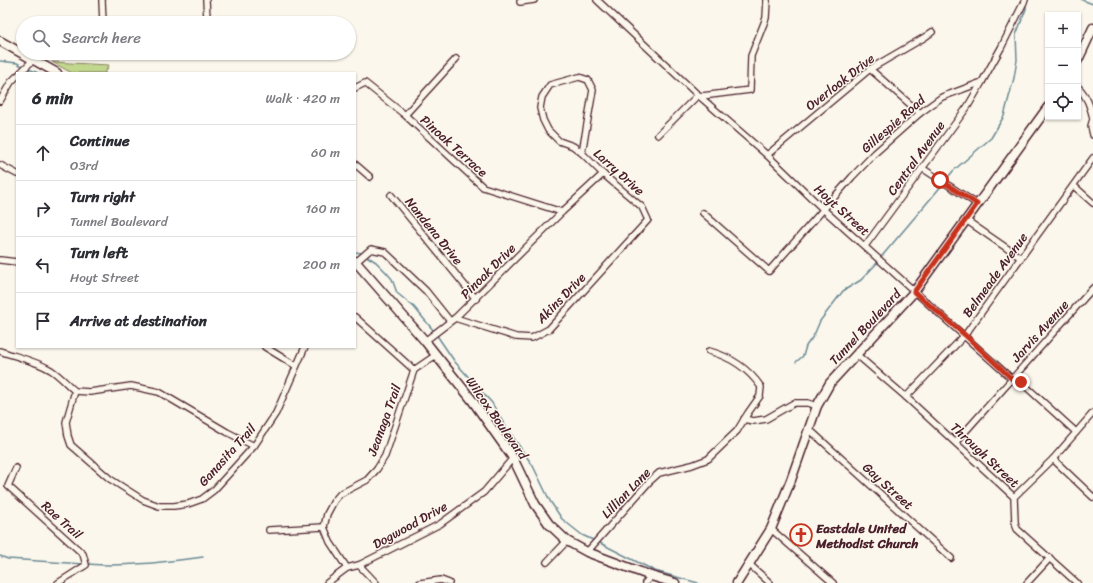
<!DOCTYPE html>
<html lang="en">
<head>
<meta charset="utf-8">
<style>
  :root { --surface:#fff; --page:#f2f2f3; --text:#2b2b33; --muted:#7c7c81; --line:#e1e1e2 }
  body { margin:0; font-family:Sriracha,sans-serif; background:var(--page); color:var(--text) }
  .controls { position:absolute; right:12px; top:12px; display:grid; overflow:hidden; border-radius:0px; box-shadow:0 1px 3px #0004 }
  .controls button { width:36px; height:36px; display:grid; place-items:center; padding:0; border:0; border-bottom:1px solid var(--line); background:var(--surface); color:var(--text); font:20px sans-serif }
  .stop { position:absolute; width:12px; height:12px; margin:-9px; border:3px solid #c8321e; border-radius:50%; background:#fff }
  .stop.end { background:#c8321e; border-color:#fff; box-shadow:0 1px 4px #0008 }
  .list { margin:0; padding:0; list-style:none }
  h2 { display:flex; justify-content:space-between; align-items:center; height:52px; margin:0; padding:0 16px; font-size:17px }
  h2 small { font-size:13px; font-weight:400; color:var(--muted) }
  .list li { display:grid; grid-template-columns:26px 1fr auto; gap:12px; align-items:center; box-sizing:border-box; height:56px; padding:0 16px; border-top:1px solid var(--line) }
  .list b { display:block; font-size:15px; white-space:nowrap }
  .list p { margin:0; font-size:13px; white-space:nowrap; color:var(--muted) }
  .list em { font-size:13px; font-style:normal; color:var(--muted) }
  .icon { flex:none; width:22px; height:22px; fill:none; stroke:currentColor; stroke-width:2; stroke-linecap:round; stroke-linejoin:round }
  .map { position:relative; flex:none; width:1093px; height:583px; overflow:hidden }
  .search { position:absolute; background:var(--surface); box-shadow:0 1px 3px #0004; left:16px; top:16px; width:340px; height:44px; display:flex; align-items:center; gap:10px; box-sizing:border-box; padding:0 14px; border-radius:22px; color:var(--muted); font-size:15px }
  .panel { position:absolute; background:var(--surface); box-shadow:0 1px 3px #0004; left:16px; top:72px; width:340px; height:276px; border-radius:0px }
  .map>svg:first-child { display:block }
</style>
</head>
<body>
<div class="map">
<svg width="1093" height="583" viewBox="0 0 1093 583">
  <rect width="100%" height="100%" fill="#fbf7ec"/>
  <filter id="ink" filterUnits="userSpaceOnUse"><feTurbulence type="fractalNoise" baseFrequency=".025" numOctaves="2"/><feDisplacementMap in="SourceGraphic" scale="8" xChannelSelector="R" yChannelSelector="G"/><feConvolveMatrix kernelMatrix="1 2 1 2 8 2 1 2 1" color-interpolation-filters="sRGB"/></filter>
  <g filter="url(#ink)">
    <path fill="#c1d78d" stroke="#867b5c" d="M52 62 109 65 105 73H72Z"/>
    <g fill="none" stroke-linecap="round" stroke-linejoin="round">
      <g stroke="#6b8a95" stroke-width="1.5">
        <path d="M1082 0 1093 4"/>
        <path d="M0 61 17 63 22 66"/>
        <path d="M29 69 38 73"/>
        <path d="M945 181 953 171 991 138 1004 116 1014 78 1017 60 1016 35 1026 9V6"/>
        <path d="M355 252 362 253"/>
        <path d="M882 256 943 184"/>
        <path d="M368 257 376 262 386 272 392 279 397 293 414 307 433 330"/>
        <path d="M436 334 455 362 492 403 504 424 533 466 550 501 562 519 582 535 593 540"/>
        <path d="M796 362 803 356 806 346 814 335 820 321 843 291 861 280 878 262"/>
        <path d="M600 543 655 571 698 583"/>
        <path d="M0 556 8 559 83 564"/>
        <path d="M87 564C126 567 164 562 203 557"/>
      </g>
      <g stroke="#4a1f2b" stroke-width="8">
        <g id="minor">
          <path d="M102 0 103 23"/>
          <path d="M597 0 698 95 767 155 824 210 1012 379 1021 382 1076 432"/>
          <path d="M520 2 534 0"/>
          <path d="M205 23 207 18 206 0"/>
          <path d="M870 69 920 113"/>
          <path d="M20 73 33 60"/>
          <path d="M579 77 588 80 593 90 582 153 573 146 559 141 548 130 543 120 540 108 542 97 550 85Z"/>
          <path d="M1078 87C1087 96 1090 106 1093 118"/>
          <path d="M355 88 365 83 405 115 483 187 562 212"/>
          <path d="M0 101 11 82 17 76"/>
          <path d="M405 115 456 59"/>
          <path d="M1093 119 1091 126 1093 135"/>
          <path d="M658 135 698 95 702 96 750 90 751 56 766 18 767 0"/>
          <path d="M767 155 870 69 925 37 932 32"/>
          <path d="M355 164 370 177"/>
          <path d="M0 165 17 174"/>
          <path d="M922 168 977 204"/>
          <path d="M1074 186 1093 203"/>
          <path d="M391 195 476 299"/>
          <path d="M703 213 769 271 852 177 875 153 920 113 942 97 982 82 1001 48 1025 0"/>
          <path d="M966 220 1021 258"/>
          <path d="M865 246 968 106 982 82"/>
          <path d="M0 260 17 262"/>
          <path d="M356 262 371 249 385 252 426 291 450 321"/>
          <path d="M355 317 414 370"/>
          <path d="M455 318 516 337 532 338 549 329 648 220 642 207 603 174 582 153"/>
          <path d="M425 341 455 318 562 212 603 174"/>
          <path d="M265 347 296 366"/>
          <path d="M0 351C17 357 36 361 51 370 60 376 67 384 75 391L90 392 131 386 159 392 227 432 254 446"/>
          <path d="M856 354 906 397 1014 497 1015 522 1017 529 1077 583"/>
          <path d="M75 391 66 422 68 436 71 445 110 479 143 500 159 506H174L188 504 202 499 214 490 254 446 276 413 305 347"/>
          <path d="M906 397 965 335 1093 158"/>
          <path d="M744 419 753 421 766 419 794 403H808L817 406"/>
          <path d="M810 430 951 558"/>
          <path d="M956 442 1093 288"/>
          <path d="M1053 459 1093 497"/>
          <path d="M16 468 8 486 83 554 86 565 58 583"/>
          <path d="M1014 497 1053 459 1093 413"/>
          <path d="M771 529 833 583"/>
          <path d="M269 530 324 527"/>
          <path d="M587 552 649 482 659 473 692 465 708 459 737 431 748 413 760 396 761 387C748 368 731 357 709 351"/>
          <path d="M547 562 567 541"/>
          <path d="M749 564 770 583"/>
          <path d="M359 565 376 583"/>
          <path d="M347 568 330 542 324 527 327 514 334 501 340 494 367 480 377 469 385 456 414 370 436 355"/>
          <path d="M327 583 347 568 359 565 440 524 484 492 513 458"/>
          <path d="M420 583 441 580 449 583"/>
          <path d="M645 583 651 576"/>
          <path d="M1027 583 1050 558"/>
        </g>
      </g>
      <g stroke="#4a1f2b" stroke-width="11">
        <g id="secondary">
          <path d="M0 41 57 73"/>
          <path d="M1078 60 1093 28"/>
          <path d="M355 261 425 341 436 355 472 400 513 458 535 504 549 524 567 541 587 552 651 576 675 583"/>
          <path d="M737 583 771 529 791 480 817 406 830 383 914 292 1048 107"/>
        </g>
      </g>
      <use href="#minor" stroke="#fbf7ec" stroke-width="5.5"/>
      <use href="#secondary" stroke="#fbf7ec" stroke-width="8"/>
    </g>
  </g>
  <g fill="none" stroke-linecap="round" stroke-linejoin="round" filter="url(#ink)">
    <path stroke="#c8321e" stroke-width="5" d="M940 180 977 204 914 292 965 335 1012 379 1021 382"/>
  </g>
  <defs>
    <g id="church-ring" transform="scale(1.15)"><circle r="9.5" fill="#fbf7ec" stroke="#c8321e" stroke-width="1.5"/><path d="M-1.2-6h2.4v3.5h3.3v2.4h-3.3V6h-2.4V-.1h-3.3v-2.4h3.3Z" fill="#c8321e"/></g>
  </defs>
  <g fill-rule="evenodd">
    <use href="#church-ring" x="801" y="535"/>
  </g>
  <g text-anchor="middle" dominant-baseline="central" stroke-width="3" stroke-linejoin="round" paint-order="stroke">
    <g font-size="13" fill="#4a1f2b" stroke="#fbf7ec">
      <text transform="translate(840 82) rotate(-38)">Overlook Drive</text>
      <text transform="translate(893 124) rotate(-41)">Gillespie Road</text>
      <text transform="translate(454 146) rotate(42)">Pinoak Terrace</text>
      <text transform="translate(916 158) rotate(-54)">Central Avenue</text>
      <text transform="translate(619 172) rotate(42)">Larry Drive</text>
      <text transform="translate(842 210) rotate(42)">Hoyt Street</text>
      <text transform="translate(434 231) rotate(51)">Nandena Drive</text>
      <text transform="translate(488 271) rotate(-45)">Pinoak Drive</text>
      <text transform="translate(995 275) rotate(-54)">Belmeade Avenue</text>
      <text transform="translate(561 298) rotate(-46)">Akins Drive</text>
      <text transform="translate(865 327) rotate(-47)">Tunnel Boulevard</text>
      <text transform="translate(1040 331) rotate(-48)">Jarvis Avenue</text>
      <text transform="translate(497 418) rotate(55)">Wilcox Boulevard</text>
      <text transform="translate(384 420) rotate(-70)">Jeanaga Trail</text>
      <text transform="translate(227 455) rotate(-48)">Ganasita Trail</text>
      <text transform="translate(985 455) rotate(43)">Through Street</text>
      <text transform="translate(888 486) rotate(42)">Gay Street</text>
      <text transform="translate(626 493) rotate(-46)">Lillian Lane</text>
      <text transform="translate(62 520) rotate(42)">Rae Trail</text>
      <text transform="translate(410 525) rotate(-29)">Dogwood Drive</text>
    </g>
    <g font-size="13" font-weight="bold" fill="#4a1f2b" stroke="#fbf7ec" text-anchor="start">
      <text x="816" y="528">Eastdale United<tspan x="816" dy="15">Methodist Church</tspan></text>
    </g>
  </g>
</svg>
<div class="controls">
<button>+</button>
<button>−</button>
<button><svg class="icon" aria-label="locate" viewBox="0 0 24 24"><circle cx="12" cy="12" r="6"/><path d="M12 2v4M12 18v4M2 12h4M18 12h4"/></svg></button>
</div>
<div class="stop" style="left:940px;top:180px"></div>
<div class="stop end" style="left:1021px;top:382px"></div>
<div class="search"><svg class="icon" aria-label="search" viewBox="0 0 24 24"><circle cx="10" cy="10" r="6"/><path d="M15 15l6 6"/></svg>Search here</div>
<section class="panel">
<h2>6 min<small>Walk · 420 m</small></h2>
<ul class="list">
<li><svg class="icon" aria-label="ahead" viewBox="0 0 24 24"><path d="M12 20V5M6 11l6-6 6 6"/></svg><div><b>Continue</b><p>O3rd</p></div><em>60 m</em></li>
<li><svg class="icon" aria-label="right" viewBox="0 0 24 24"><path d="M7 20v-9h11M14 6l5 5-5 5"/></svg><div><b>Turn right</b><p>Tunnel Boulevard</p></div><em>160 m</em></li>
<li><svg class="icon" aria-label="left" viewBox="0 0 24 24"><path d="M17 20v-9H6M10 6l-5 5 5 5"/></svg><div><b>Turn left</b><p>Hoyt Street</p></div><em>200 m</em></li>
<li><svg class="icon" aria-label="arrive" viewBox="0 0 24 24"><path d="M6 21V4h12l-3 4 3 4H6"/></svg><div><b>Arrive at destination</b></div></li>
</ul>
</section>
</div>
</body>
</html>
